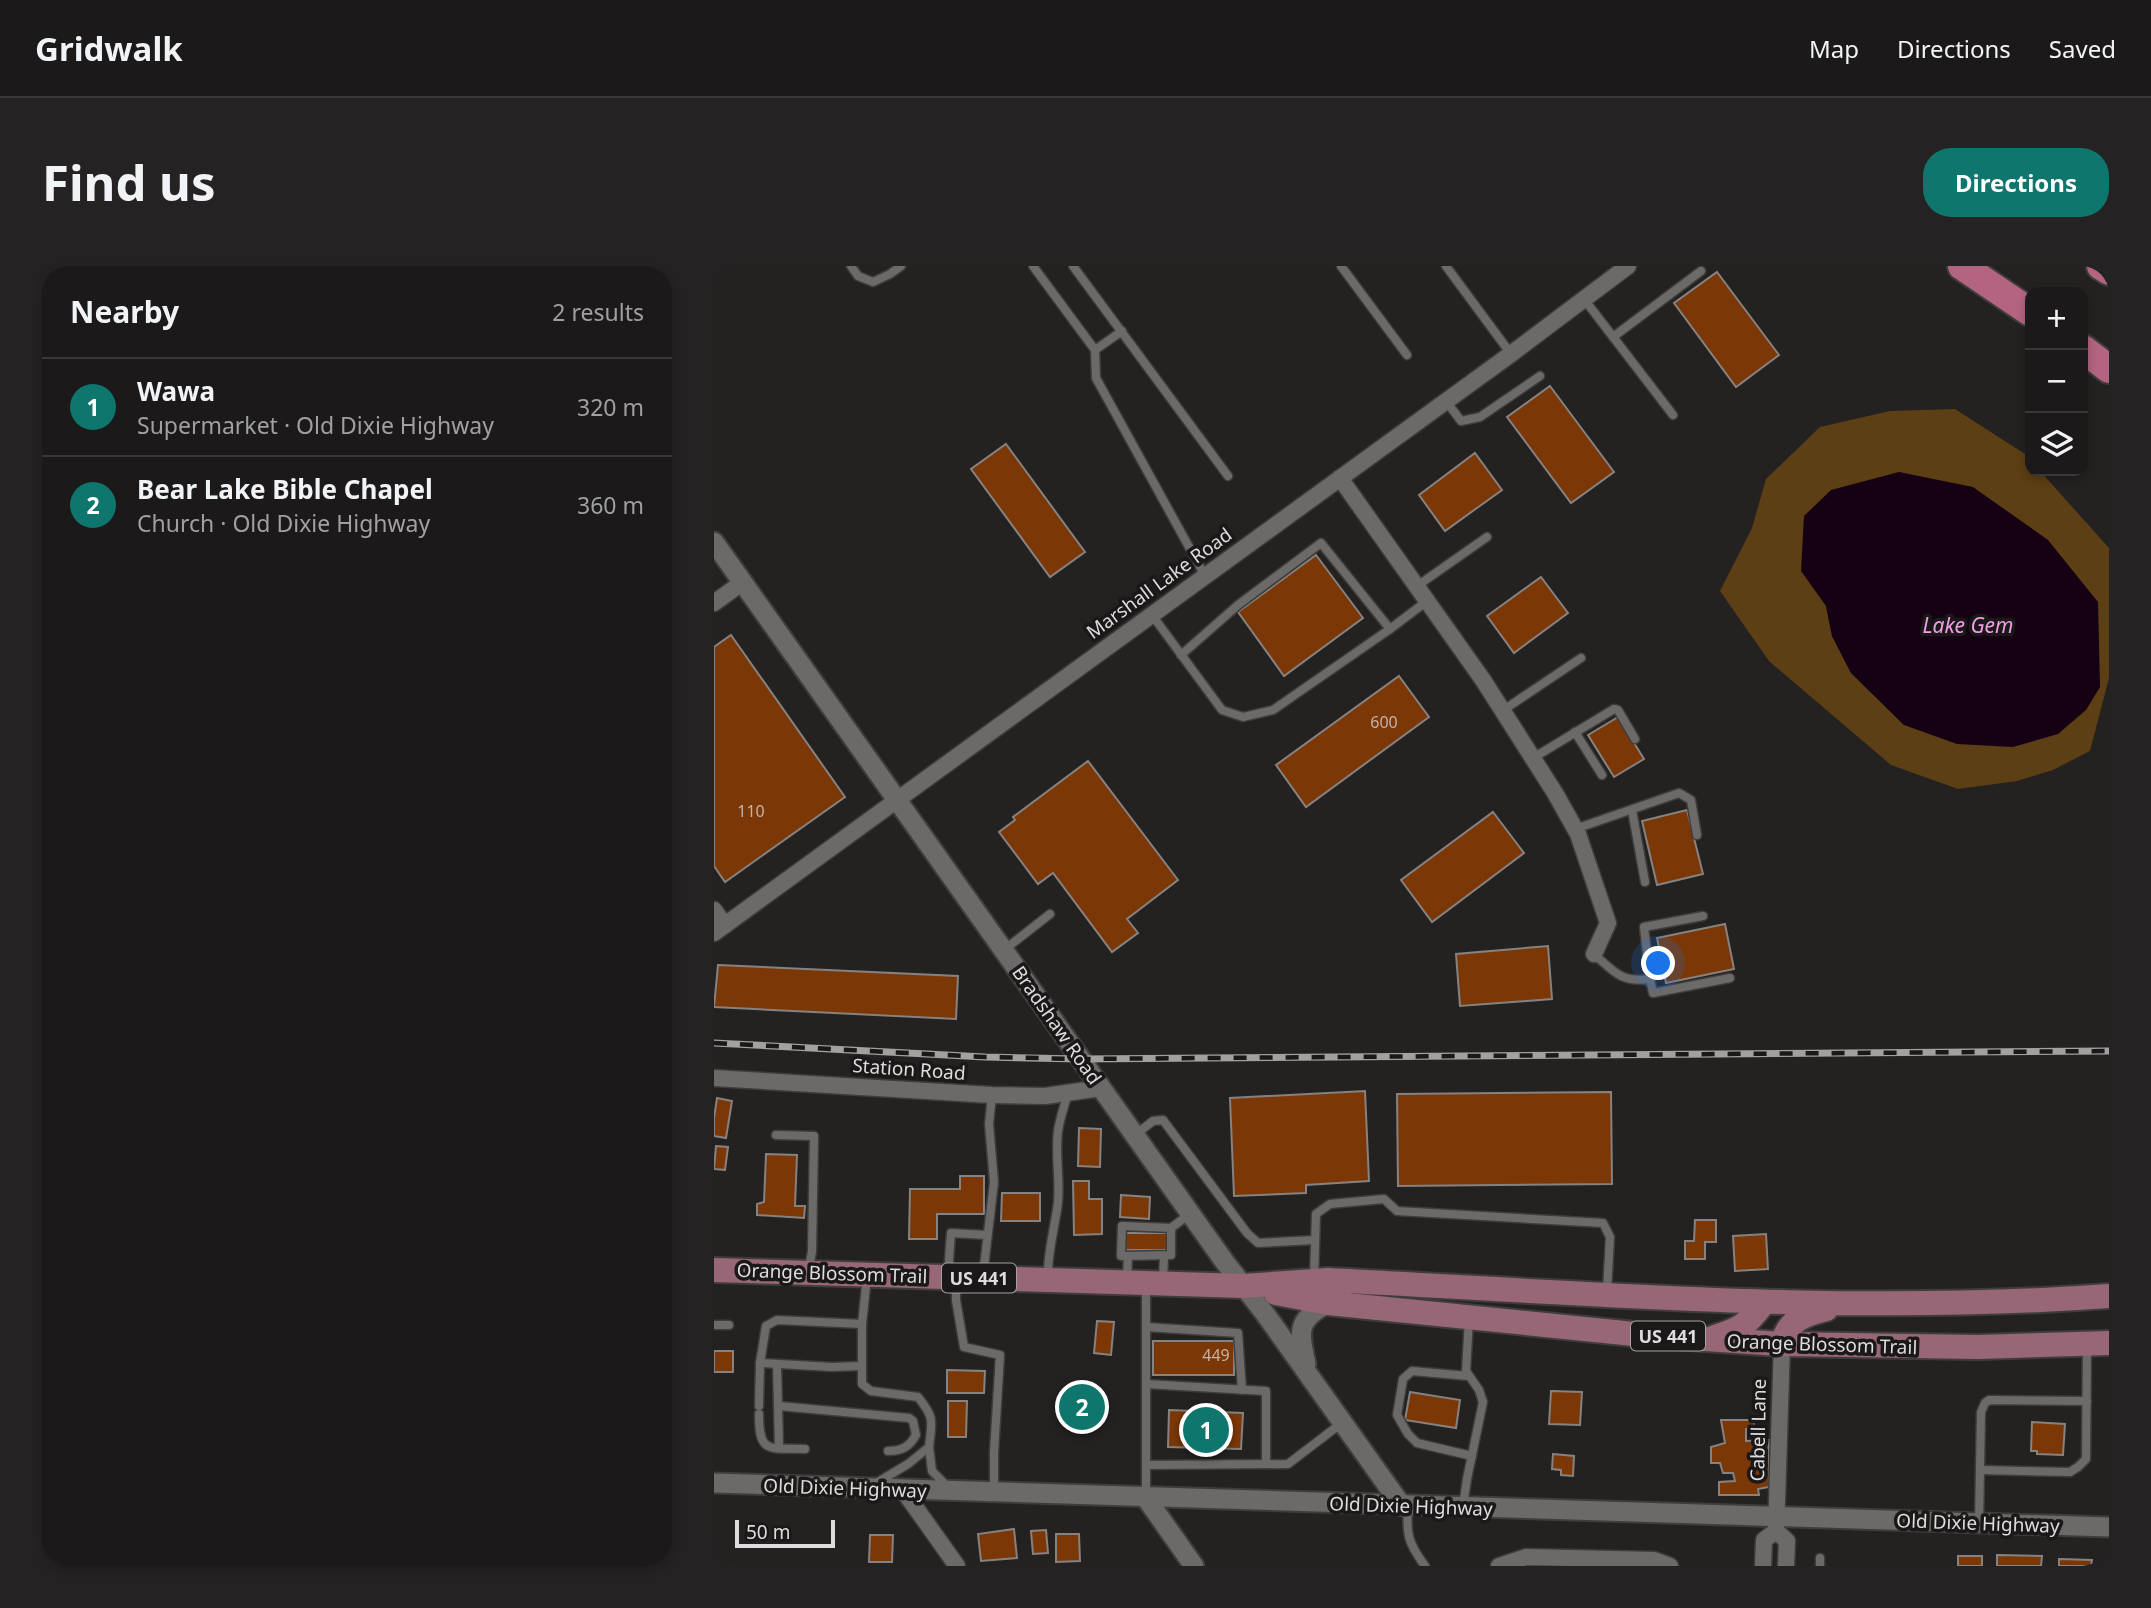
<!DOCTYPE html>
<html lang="en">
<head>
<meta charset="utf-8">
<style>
  :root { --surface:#1b1919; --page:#242222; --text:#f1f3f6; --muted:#a0a0a2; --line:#393838; --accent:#0f766e }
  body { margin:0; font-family:"Noto Sans",sans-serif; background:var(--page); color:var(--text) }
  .controls { position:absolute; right:21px; top:21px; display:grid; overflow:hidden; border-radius:14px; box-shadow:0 4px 10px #0003 }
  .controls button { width:63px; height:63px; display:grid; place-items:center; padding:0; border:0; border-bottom:2px solid var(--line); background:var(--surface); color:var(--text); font:35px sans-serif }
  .scale { position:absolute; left:21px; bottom:18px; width:100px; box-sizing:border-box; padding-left:7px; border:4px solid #dedcdc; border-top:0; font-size:19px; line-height:24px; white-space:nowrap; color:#dedcdc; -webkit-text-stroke:5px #1a1818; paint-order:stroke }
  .you { position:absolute; left:945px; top:698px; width:24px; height:24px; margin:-18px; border:5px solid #fff; border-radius:50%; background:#1a73e8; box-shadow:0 0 0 10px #1a73e833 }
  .badge { display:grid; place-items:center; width:46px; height:46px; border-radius:50%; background:var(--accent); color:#fff; font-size:23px; font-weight:700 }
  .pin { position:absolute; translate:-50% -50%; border:4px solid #fff; box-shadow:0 2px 7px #0006 }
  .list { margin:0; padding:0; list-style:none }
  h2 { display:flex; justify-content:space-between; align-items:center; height:91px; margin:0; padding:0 28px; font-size:30px }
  h2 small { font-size:23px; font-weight:400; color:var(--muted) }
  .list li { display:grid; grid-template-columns:46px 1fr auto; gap:21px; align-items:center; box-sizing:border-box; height:98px; padding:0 28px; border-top:2px solid var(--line) }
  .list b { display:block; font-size:26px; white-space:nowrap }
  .list p { margin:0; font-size:23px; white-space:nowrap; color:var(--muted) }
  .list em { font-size:23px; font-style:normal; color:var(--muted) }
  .icon { flex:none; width:38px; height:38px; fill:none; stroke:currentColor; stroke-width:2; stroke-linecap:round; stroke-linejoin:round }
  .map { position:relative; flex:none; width:1395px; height:1300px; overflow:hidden; border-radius:28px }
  header { display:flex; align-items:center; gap:42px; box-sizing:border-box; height:98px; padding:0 35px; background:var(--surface); border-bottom:2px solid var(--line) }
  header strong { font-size:33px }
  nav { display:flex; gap:38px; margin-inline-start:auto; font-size:24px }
  .intro { display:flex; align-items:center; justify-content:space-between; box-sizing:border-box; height:168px; padding:0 42px }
  h1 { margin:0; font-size:49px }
  .button { padding:18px 32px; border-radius:28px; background:var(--accent); color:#fff; font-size:24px; font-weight:700 }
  main { display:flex; gap:42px; padding:0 42px }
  aside { flex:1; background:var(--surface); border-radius:28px; box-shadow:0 4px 10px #0003 }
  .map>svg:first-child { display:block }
</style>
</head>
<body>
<header>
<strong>Gridwalk</strong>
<nav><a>Map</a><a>Directions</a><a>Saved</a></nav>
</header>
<div class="intro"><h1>Find us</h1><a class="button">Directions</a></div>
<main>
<aside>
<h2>Nearby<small>2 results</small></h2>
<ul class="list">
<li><span class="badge">1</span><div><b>Wawa</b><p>Supermarket · Old Dixie Highway</p></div><em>320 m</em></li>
<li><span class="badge">2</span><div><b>Bear Lake Bible Chapel</b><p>Church · Old Dixie Highway</p></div><em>360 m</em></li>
</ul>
</aside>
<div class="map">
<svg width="1395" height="1300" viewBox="0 0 1395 1300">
  <rect width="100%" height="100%" fill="#242121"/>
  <path fill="#5c3f14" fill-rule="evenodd" d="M1241 143 1311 188 1316 193V205H1326L1395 282V412L1376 485 1339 504 1303 515 1244 523 1177 499 1055 395 1006 325 1038 262 1052 213 1106 161 1176 145ZM1112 340 1190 459 1137 407 1118 370Z"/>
  <path fill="#160014" d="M1185 206 1259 221 1334 274 1384 336 1386 421 1372 444 1344 468 1299 481 1243 478 1190 459 1137 407 1118 370 1112 340 1087 305 1090 250 1117 224Z"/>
  <g fill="#7c3706" stroke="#858281" stroke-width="2">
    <path d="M1003 6 1065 89 1022 121 960 37Z"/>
    <path d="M836 120 900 206 857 237 793 151Z"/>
    <path d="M292 178 371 286 336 311 257 203Z"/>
    <path d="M761 187 788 224 731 265 705 229Z"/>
    <path d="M602 289 649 352 570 410 524 346Z"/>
    <path d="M827 311 854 347 800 387 773 350Z"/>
    <path d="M17 369 131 531 11 616 0 600V381Z"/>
    <path d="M685 410 715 451 592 541 562 499Z"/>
    <path d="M904 451 930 493 900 511 874 469Z"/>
    <path d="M374 495 464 614 413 653 424 667 398 686 339 607 324 618 285 566 301 554 299 551Z"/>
    <path d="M973 544 989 608 943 619 928 555Z"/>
    <path d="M779 546 810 587 718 656 687 614Z"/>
    <path d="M1011 658 1020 703 952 717 943 672Z"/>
    <path d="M834 680 838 733 746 740 742 688Z"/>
    <path d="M4 699 244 710 242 753 0 741Z"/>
    <path d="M651 825 655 915 592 919V927L520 930 516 832Z"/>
    <path d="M897 826 898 918 684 920 683 828Z"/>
    <path d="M3 832 18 835 12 872 0 870V852Z"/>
    <path d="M365 862 387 863 386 901 364 900Z"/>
    <path d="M2 880 14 881 11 904 0 903Z"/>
    <path d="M52 888 83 889 81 940H91L90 952 43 949V938L50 936Z"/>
    <path d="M246 910H270V948H223V973H195L196 923H246Z"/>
    <path d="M359 915H375V933H388V968L360 969Z"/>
    <path d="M288 927H326V955H287Z"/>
    <path d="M407 929 436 931 435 953 406 951Z"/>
    <path d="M981 954H1002V976H991V993H971V975H980Z"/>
    <rect x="411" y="967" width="42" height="17"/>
    <path d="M1052 968 1054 1003 1021 1005 1019 970Z"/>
    <path d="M383 1055 400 1056 397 1089 380 1087Z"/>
    <rect x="439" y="1075" width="81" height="34"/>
    <rect x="0" y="1085" width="19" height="21"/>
    <path d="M233 1104 271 1105 270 1127H233Z"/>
    <path d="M837 1125 868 1126 866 1159 835 1158Z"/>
    <path d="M696 1126 746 1134 742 1162 691 1154Z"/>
    <path d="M234 1135H253L252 1171H234Z"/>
    <path d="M455 1144 529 1147 527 1183 454 1181Z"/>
    <path d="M1007 1154H1040V1161L1032 1163V1175L1055 1174V1221L1044 1223 1045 1229H1005V1216L1021 1215 1019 1207H1009L1006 1197H997V1181L1011 1177Z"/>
    <path d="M1318 1156 1351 1158 1349 1189 1323 1188V1185H1317Z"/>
    <path d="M839 1188 860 1190 859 1210 847 1209V1204L838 1203Z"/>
    <path d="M300 1263 303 1292 267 1295 264 1268Z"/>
    <path d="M332 1264 334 1287 319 1288 317 1265Z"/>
    <path d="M342 1268H365L366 1295 342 1296Z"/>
    <path d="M156 1269H179L178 1296H155Z"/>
    <path d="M1283 1289 1328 1290 1327 1300H1283Z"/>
    <rect x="1244" y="1290" width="24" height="10"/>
    <path d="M1345 1293 1378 1294 1377 1300H1345Z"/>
  </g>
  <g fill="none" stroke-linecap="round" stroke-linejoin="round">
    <g stroke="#3f3d3c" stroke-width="11">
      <g id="service">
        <path d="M137 0 144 10 159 16 176 8 187 0"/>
        <path d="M319 0 381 84 382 112 491 310"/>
        <path d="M359 0 514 210"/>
        <path d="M627 0 693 89"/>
        <path d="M732 0 797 88"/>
        <path d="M870 33 959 149"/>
        <path d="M899 71 987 5"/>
        <path d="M381 84 408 65"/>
        <path d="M732 135 747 155 766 151 826 110"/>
        <path d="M703 320 773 271"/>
        <path d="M438 349 508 444 529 451 559 444 676 363"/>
        <path d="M467 389 524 339 607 277 676 363 713 335"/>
        <path d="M788 445 867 392"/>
        <path d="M861 466 888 509"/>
        <path d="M819 492 900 443 904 444 921 473"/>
        <path d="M918 544 931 616"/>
        <path d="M861 563 965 527 977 534 983 569"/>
        <path d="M290 684 336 648"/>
        <path d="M880 688C900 706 908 717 936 713L930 661 989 650"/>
        <path d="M936 713 939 727 1016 712"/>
        <path d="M62 869 100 870 98 985 95 1003"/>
        <path d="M421 869 439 855 449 854 533 967 544 977 601 974"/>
        <path d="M457 962 408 960 407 990 457 989V962L477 947"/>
        <path d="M234 1008 237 967 273 969"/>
        <path d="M269 1009 280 916 275 858 278 829"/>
        <path d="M153 1011 148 1058V1118L157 1125 204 1131C221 1152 218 1155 215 1181"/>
        <path d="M334 1011C333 986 341 962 344 936 346 912 341 888 344 865 346 852 350 840 354 828"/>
        <path d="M600 1013 602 948 616 938 670 933 683 945 889 957 896 971 893 1025"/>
        <path d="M242 1014V1034L250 1081 286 1089 280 1186V1224"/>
        <path d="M413 1015 414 990"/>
        <path d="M449 1015 450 990"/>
        <path d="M432 1021V1199L574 1198 629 1156"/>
        <path d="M0 1059H15"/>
        <path d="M432 1061 524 1067 528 1124"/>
        <path d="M46 1097 118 1101 147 1100"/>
        <path d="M63 1098 65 1181"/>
        <path d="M754 1110 698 1105 689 1113 683 1149 694 1168 703 1177 758 1190"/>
        <path d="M432 1118 552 1125V1198"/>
        <path d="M45 1140 46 1097 52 1060 63 1054 148 1058"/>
        <path d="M65 1140 195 1152 199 1155 202 1169C195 1181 188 1185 174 1185"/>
        <path d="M45 1148C45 1188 54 1182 91 1183"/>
        <path d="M432 1199V1229"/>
        <path d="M1267 1204 1356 1206 1364 1201 1372 1193 1373 1082"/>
        <path d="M164 1216 194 1198 215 1181 218 1205 234 1221"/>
        <path d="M694 1240C692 1268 694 1277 711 1300"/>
        <path d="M749 1240 753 1213 769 1136 765 1124 752 1105 755 1053"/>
        <path d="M1265 1257 1267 1146 1271 1137 1275 1134 1373 1135"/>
        <path d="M1106 1300V1292"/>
      </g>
    </g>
    <g stroke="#3f3d3c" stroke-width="19">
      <g id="minor">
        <path d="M626 212 769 414 841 527 864 568 894 657 880 688"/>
        <path d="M0 337 29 316"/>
        <path d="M0 644 11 659"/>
        <path d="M0 667 797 88 914 0"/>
        <path d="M0 812 278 829 331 830 387 822"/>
        <path d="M189 1224 243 1300"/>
        <path d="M1062 1265 1068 1078"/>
        <path d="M1062 1265 1073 1275 1072 1300"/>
        <path d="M785 1300 812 1291 940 1294 956 1300"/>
        <path d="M1049 1300 1050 1274 1062 1265"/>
      </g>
    </g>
    <g stroke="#3f3d3c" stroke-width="23">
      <g id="tertiary">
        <path d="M0 276 510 995 552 1049 688 1240"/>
        <path d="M592 1098C585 1065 582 1054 614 1037"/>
        <path d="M0 1217 1395 1261"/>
        <path d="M432 1232 480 1300"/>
      </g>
    </g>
    <g stroke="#3f3d3c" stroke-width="28">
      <g id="primary">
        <path d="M0 1004 530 1020 614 1014C874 1027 1135 1049 1395 1030"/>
        <path d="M562 1027 614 1037 930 1069 1068 1078 1264 1081 1395 1077"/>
        <path d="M1001 1071C1027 1063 1033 1059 1050 1036"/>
        <path d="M1068 1078C1075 1054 1088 1049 1112 1043"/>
      </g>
    </g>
    <g stroke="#3f3d3c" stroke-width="32">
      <g id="motorway">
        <path d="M1248 0 1316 46"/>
        <path d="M1387 0 1395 5"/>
        <path d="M1369 83 1395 103"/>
      </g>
    </g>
    <use href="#service" stroke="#6c6969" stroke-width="8"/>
    <use href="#minor" stroke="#6c6969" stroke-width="16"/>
    <use href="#tertiary" stroke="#6c6969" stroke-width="19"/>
    <use href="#primary" stroke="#976677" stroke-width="24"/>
    <use href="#motorway" stroke="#b36481" stroke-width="28"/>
    <g stroke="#a3a0a0" stroke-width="7">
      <path id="rail" d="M0 777 271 791 367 793 1395 785"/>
    </g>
    <use href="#rail" stroke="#1a1818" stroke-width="4.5" stroke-dasharray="13" stroke-linecap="butt"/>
  </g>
  <g text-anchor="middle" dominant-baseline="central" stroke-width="7" stroke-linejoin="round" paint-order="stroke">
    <g font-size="16" fill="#c6b3a6">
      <text x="670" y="456">600</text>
      <text x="37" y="545">110</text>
      <text x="502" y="1089">449</text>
    </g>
    <g fill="#1a1818" stroke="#a3a1a1" stroke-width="2">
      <rect x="228" y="997.5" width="74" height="29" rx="5"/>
      <rect x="917" y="1055.5" width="74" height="29" rx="5"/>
    </g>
    <g font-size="18" font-weight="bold" fill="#dedcdc">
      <text x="265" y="1012">US 441</text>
      <text x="954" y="1070">US 441</text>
    </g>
    <g font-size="19" fill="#dedcdc" stroke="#1a1818">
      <text transform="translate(445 317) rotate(-36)">Marshall Lake Road</text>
      <text transform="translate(343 759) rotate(55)">Bradshaw Road</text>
      <text transform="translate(195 803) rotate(4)">Station Road</text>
      <text transform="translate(118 1007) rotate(2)">Orange Blossom Trail</text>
      <text transform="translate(1108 1078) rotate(2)">Orange Blossom Trail</text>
      <text transform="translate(1044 1164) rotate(-89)">Cabell Lane</text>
      <text transform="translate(131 1222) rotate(2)">Old Dixie Highway</text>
      <text transform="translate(697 1240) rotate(2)">Old Dixie Highway</text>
      <text transform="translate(1264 1257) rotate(2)">Old Dixie Highway</text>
    </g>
    <g font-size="21" font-style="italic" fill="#f39ce7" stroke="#1a1818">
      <text x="1254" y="359">Lake Gem</text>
    </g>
  </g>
</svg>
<div class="controls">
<button>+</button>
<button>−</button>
<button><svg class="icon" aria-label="layers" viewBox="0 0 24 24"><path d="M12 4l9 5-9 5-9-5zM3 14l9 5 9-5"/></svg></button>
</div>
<div class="scale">50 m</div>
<div class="you"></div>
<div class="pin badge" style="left:492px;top:1164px">1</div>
<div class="pin badge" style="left:368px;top:1141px">2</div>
</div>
</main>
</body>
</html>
